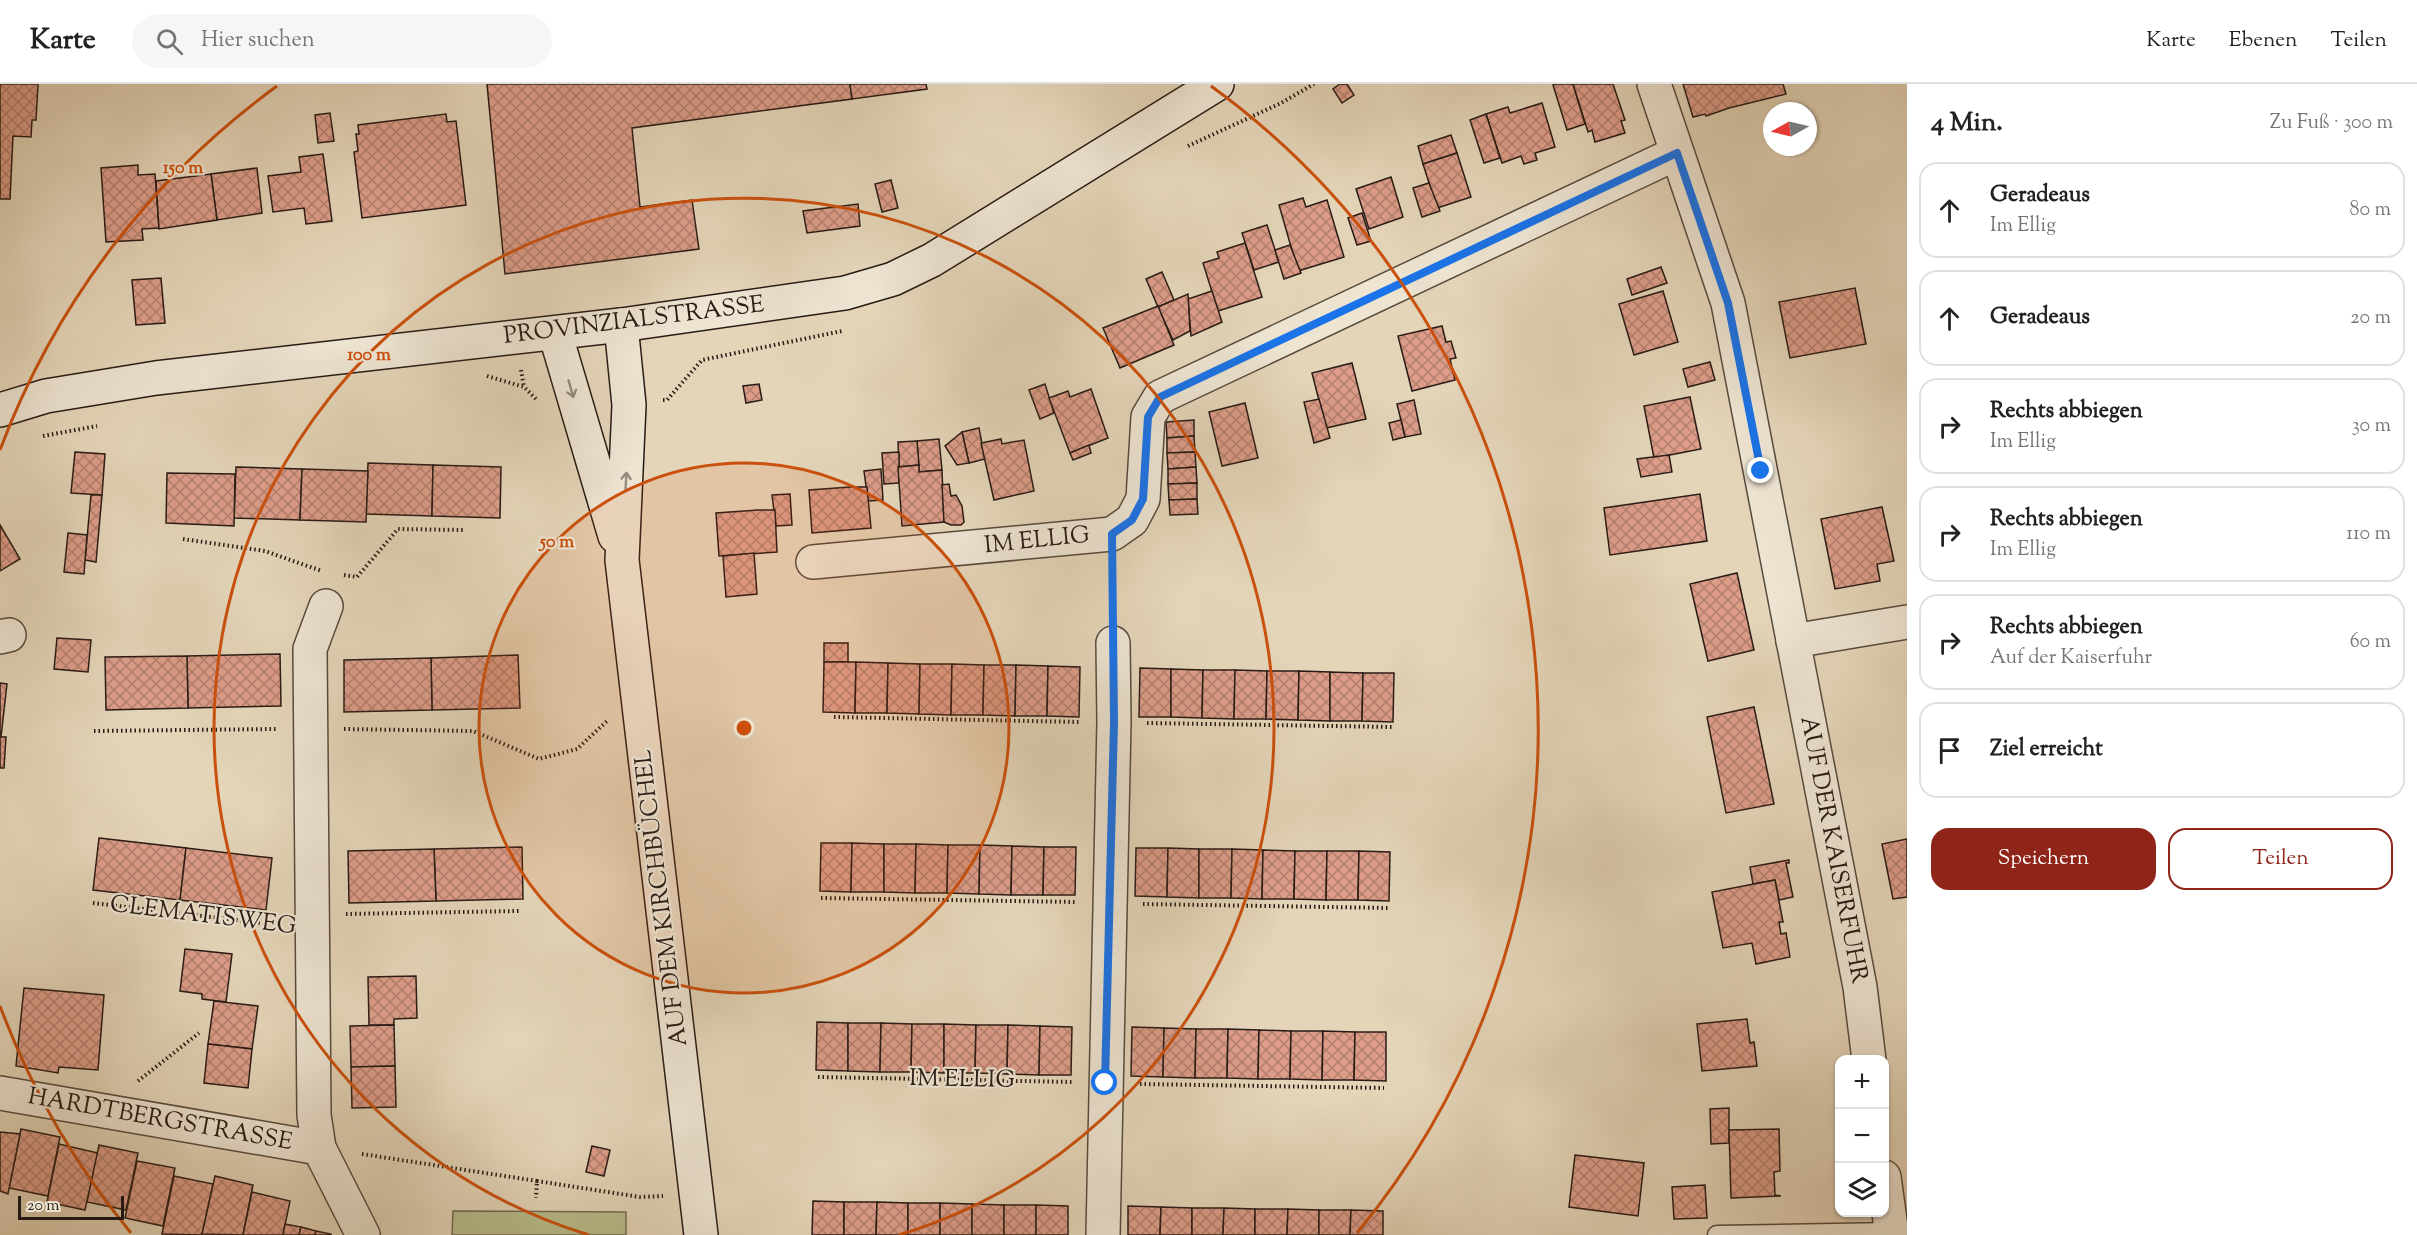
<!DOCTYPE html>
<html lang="de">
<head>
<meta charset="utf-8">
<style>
  :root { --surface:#fff; --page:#f6f6f6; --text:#222; --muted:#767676; --line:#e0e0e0; --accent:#8f2418 }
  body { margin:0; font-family:"Sorts Mill Goudy",serif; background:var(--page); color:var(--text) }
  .controls { position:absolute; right:18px; bottom:18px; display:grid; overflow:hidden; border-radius:12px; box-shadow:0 2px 4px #0004 }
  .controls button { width:54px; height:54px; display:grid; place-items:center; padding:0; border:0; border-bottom:2px solid var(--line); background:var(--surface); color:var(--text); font:30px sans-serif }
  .compass { position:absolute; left:1763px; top:18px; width:54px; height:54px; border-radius:50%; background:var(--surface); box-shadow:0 2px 4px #0004; rotate:262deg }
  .scale { position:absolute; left:18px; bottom:15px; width:106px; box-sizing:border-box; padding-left:6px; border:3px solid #281b15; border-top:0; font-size:16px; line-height:21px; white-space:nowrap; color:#281b15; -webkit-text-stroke:4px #ede4d2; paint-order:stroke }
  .stop { position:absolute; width:18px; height:18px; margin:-14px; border:4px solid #1a73e8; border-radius:50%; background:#fff }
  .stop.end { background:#1a73e8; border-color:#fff; box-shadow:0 2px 6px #0008 }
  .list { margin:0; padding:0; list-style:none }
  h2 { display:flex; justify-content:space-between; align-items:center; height:78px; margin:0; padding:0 24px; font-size:26px }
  h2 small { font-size:20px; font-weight:400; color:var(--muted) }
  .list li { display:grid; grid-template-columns:39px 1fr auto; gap:18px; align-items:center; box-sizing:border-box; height:96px; margin:0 12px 12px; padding:0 12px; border:2px solid var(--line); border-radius:18px }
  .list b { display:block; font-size:22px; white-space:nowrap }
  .list p { margin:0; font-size:20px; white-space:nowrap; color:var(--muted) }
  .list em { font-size:20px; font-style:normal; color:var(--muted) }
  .actions { display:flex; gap:12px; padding:18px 24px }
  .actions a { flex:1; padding:14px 0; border:2px solid var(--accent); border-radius:18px; text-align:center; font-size:21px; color:var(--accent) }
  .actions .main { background:var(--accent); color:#fff }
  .icon { flex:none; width:33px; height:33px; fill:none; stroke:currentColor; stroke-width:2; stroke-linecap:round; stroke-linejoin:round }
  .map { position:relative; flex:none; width:1907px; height:1151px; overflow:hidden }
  header { display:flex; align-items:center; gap:36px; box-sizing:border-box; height:84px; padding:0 30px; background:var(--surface); border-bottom:2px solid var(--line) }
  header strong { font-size:28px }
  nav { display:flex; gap:33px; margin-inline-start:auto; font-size:21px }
  .search { width:420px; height:54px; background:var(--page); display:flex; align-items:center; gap:15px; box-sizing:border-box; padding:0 21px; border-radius:33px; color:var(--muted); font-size:22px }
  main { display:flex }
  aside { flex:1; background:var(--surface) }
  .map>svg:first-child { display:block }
</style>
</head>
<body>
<header>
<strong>Karte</strong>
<div class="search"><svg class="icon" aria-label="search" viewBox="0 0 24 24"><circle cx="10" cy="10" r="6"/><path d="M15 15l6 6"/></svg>Hier suchen</div>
<nav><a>Karte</a><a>Ebenen</a><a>Teilen</a></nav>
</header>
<main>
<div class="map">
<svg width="1907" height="1151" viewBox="0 0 1907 1151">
  <defs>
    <pattern id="building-cross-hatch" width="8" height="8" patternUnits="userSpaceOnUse" patternTransform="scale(1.5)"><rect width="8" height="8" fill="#dd9d89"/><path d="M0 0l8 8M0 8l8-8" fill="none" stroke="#b37f6f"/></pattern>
  </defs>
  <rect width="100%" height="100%" fill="#e4d5b9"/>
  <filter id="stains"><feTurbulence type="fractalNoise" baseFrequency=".00333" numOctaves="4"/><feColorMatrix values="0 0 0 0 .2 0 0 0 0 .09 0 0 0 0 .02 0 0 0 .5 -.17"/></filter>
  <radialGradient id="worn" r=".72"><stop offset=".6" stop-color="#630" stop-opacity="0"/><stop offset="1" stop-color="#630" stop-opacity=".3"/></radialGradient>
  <path fill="#b8bc8c" stroke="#706c50" stroke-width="1.5" d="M453 1127 626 1128V1151H452Z"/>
  <g fill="url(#building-cross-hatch)" stroke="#281b15" stroke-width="1.5">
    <path d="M0 0H38L36 36H32L31 53 13 52 10 115H0Z"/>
    <path d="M487 0H850L852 15 632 44 640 123 692 116 699 165 505 190Z"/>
    <path d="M850 0H926L927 5 852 15Z"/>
    <path d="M1340 0H1347L1354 11 1342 19 1333 5Z"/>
    <path d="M1556 0H1573L1585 40 1567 46 1553 1Z"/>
    <path d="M1573 0H1613L1625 36 1621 37 1625 49 1595 58 1592 46 1588 48Z"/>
    <path d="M1683 0H1783L1786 10 1729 24 1706 32 1705 30 1693 33Z"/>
    <path d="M1542 19 1555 63 1535 69 1537 76 1524 80 1521 72 1502 79 1486 30 1508 23 1510 29Z"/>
    <path d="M330 29 334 57 318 59 315 31Z"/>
    <path d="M446 30 447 38 456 37 466 121 362 134 354 68 358 67 356 50H359L358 41Z"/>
    <path d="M1486 30 1500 74 1484 79 1470 36Z"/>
    <path d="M1451 51 1457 69 1423 80 1418 62Z"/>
    <path d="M1457 69 1471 113 1437 124 1423 80Z"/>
    <path d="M323 70 332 137 306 140 304 124 273 128 268 92 301 88 299 73Z"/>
    <path d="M138 81V91L155 90 159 144 142 145 143 156 106 158 101 84Z"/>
    <path d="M257 84 262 129 217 136 211 90Z"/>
    <path d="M211 90 217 136 159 145 156 97Z"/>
    <path d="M1391 93 1403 133 1369 145 1356 105Z"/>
    <path d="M891 96 898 124 882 128 875 100Z"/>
    <path d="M1429 99 1440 127 1422 133 1413 104Z"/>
    <path d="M1303 114 1306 123 1327 116 1344 173 1298 187 1279 121Z"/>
    <path d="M858 120 860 142 807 149 803 127Z"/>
    <path d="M1362 129 1371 157 1357 161 1348 134Z"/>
    <path d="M1267 141 1279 178 1254 186 1242 149Z"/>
    <path d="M1245 159 1262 213 1218 227 1203 179 1219 174 1217 168Z"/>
    <path d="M1290 161 1301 189 1284 195 1275 166Z"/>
    <path d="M1661 183 1667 199 1632 211 1627 195Z"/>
    <path d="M1162 188 1174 216 1158 223 1146 195Z"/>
    <path d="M161 194 165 239 136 241 132 196Z"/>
    <path d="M1855 204 1866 260 1790 274 1779 218Z"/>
    <path d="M1212 207 1222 238 1191 252 1188 215Z"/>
    <path d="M1663 207 1678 258 1634 271 1619 220Z"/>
    <path d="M1188 210 1190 247 1173 256 1158 223Z"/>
    <path d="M1158 222 1174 261 1120 284 1103 244Z"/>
    <path d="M1442 242 1446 258 1451 257 1456 274 1450 275 1455 296 1412 307 1398 252Z"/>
    <path d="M1710 278 1715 296 1688 303 1683 285Z"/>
    <path d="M1352 279 1366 335 1326 344 1312 289Z"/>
    <path d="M759 300 762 316 746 319 743 302Z"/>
    <path d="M1045 300 1054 329 1040 335 1029 306Z"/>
    <path d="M1091 305 1108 354 1070 369 1049 314 1068 307 1070 313Z"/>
    <path d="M1690 313 1701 365 1654 374 1644 322Z"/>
    <path d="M1319 315 1330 354 1314 359 1304 318Z"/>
    <path d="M1414 316 1421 350 1405 353 1397 320Z"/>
    <path d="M1245 319 1258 374 1222 382 1209 328Z"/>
    <path d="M1194 336V352L1167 354 1166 338Z"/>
    <path d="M1401 336 1405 353 1393 356 1389 339Z"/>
    <path d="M979 344 985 375 969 379 962 348Z"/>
    <path d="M962 348 969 379 957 381 945 362Z"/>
    <path d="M1194 352 1195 368 1167 369V354Z"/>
    <path d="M939 355 942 386 919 388 917 357Z"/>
    <path d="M1001 355 1002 360 1024 356 1034 407 994 416 981 359Z"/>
    <path d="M917 357 919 381 899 383 898 358Z"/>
    <path d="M1089 361 1091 369 1073 376 1070 369Z"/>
    <path d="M75 368 105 370 102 411 71 409Z"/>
    <path d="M899 368V399L884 400 882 369Z"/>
    <path d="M1195 368 1196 383 1168 385 1167 369Z"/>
    <path d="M1669 371 1672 388 1641 393 1637 375Z"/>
    <path d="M368 379 433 381 432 432 366 430Z"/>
    <path d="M433 381 501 383 500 434 432 432Z"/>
    <path d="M919 381V388L942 386 944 438 902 442 898 383Z"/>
    <path d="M236 383 302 385 300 436 234 434Z"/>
    <path d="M1196 383 1197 399 1168 400V385Z"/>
    <path d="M302 385 368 387 366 438 300 436Z"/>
    <path d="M881 385 883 416 868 417 864 387Z"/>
    <path d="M167 389 235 390 234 442 166 439Z"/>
    <path d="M1197 399V415L1169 416 1168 400Z"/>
    <path d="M949 400 951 412 956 411 962 422 964 438 961 441H951L944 438 942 401Z"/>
    <path d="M850 403H867L871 444 812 449 809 406Z"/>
    <path d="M790 410 792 441 776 442 772 411Z"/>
    <path d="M1700 410 1707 457 1610 471 1604 424Z"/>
    <path d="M91 411H102L96 478 85 476Z"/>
    <path d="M1197 415 1198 430 1170 431 1169 416Z"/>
    <path d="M1882 423 1894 477 1877 480 1880 497 1835 505 1821 435Z"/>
    <path d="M758 426H775L777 468 719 472 716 429Z"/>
    <path d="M0 441 20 475 0 487Z"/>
    <path d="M68 449 87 451 84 490 64 488Z"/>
    <path d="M754 469 757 510 726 513 723 472Z"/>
    <path d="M1737 489 1754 566 1708 577 1690 500Z"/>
    <path d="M57 554 91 556 88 588 54 585Z"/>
    <rect x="824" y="559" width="24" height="19"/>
    <path d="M280 570 281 622 188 624 187 572Z"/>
    <path d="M518 571 520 624 432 626 431 574Z"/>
    <path d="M187 572 188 624 106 626 105 573Z"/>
    <path d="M431 574 432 626 344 628V576Z"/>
    <path d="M824 578H856L855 629 823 628Z"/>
    <path d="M856 578 888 579 887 629H855Z"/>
    <path d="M888 579 920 580 919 630 887 629Z"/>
    <path d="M920 580H952L951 631 919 630Z"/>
    <path d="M952 580 984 581 983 631H951Z"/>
    <path d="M984 581H1016L1015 632 983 631Z"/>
    <path d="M1016 581 1048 582 1047 632H1015Z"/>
    <path d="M1048 582 1080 583 1079 633 1047 632Z"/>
    <path d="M1140 584 1171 585V633H1139Z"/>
    <path d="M1171 585 1203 586 1202 634 1171 633Z"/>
    <path d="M1203 586H1235L1234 635 1202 634Z"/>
    <path d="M1235 586 1267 587 1266 635H1234Z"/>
    <path d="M1267 587H1299L1298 636 1266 635Z"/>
    <path d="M1299 587 1330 588V637L1298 636Z"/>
    <path d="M1330 588 1363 589 1362 637H1330Z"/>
    <path d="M1363 589H1394L1393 638 1362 637Z"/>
    <path d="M0 599 7 600 1 653H0Z"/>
    <path d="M1754 623 1774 720 1726 729 1707 633Z"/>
    <path d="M0 653H6L4 684H0Z"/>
    <path d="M99 754 186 764 180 816 93 806Z"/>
    <path d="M1907 755V813L1893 815 1882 760Z"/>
    <path d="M821 759H852L851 808 820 807Z"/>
    <path d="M852 759 884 760V808H851Z"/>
    <path d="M884 760H916L915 809 884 808Z"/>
    <path d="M916 760 948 761 947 809H915Z"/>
    <path d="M948 761H980L979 810 947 809Z"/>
    <path d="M980 761 1012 762 1011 811 979 810Z"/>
    <path d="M1012 762 1044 763 1043 811H1011Z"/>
    <path d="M522 763 523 815 436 817 434 765Z"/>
    <path d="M1044 763H1076L1075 811H1043Z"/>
    <path d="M186 764 272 774 266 826 180 816Z"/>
    <path d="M1136 764H1168L1167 813 1135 812Z"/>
    <path d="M1168 764 1199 765V814L1167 813Z"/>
    <path d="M434 765 436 817 349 819 348 767Z"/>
    <path d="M1199 765H1232L1231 814H1199Z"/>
    <path d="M1232 765 1263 766 1262 815 1231 814Z"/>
    <path d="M1263 766 1295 767 1294 815H1262Z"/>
    <path d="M1295 767H1327L1326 816 1294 815Z"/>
    <path d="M1327 767H1359L1358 816H1326Z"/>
    <path d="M1359 767 1390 768 1389 817 1358 816Z"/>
    <path d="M1789 776V779H1786L1793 813 1779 816 1775 796 1753 800 1750 783Z"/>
    <path d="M1775 796 1783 838H1779L1781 850 1786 849 1790 873 1756 880 1752 859 1723 864 1712 808Z"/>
    <path d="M185 865 232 870 226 918 202 915V910L180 907Z"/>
    <path d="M416 892 417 934 394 935V941H369L368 893Z"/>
    <path d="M24 904 104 911 98 986 59 983 58 989 16 982Z"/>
    <path d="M214 917 258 922 252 965 208 960Z"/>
    <path d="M1747 935 1750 959 1754 958 1757 982 1702 987 1697 940Z"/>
    <path d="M817 938 848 939V987L816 986Z"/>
    <path d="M848 939H881L880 988 848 987Z"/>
    <path d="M881 939 912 940 911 988H880Z"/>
    <path d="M912 940H944V989L911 988Z"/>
    <path d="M944 940 976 941 975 989H944Z"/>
    <path d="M394 941 395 982 351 983 350 942Z"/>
    <path d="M976 941H1008L1007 990 975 989Z"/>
    <path d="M1008 941 1040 942 1039 991 1007 990Z"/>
    <path d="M1040 942 1072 943 1071 991H1039Z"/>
    <path d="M1132 943 1164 944 1163 993 1131 992Z"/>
    <path d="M1164 944 1196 945 1195 994 1163 993Z"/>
    <path d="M1196 945H1228L1227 994H1195Z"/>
    <path d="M1228 945 1259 946 1258 995 1227 994Z"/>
    <path d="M1259 946 1291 947 1290 995H1258Z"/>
    <path d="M1291 947H1323L1322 996 1290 995Z"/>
    <path d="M1323 947 1355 948 1354 996H1322Z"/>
    <path d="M1355 948H1386V997L1354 996Z"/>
    <path d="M208 960 252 965 248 1004 204 999Z"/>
    <path d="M395 982 396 1023 352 1024 351 983Z"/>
    <path d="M1729 1024V1059L1711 1060 1710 1025Z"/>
    <path d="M21 1045 60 1053 48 1112 9 1104Z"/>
    <path d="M1779 1045 1780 1087 1774 1088 1775 1111 1781 1112 1731 1114 1729 1046Z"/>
    <path d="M0 1048 20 1050 8 1110 0 1107Z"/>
    <path d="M59 1060 98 1069 85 1126 47 1118Z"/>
    <path d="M99 1061 138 1069 126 1126 87 1118Z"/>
    <path d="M592 1062 610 1066 604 1092 586 1088Z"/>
    <path d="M1575 1071 1644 1079 1638 1132 1569 1123Z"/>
    <path d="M137 1077 175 1084 163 1142 125 1134Z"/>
    <path d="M174 1092 213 1100 202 1151 162 1150Z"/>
    <path d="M215 1092 253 1101 243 1151 202 1150Z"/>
    <path d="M1705 1101 1707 1134 1674 1135 1672 1103Z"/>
    <path d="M252 1108 290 1117 283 1151H243Z"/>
    <path d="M813 1117 844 1118V1151H812Z"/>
    <path d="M844 1118H877L876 1151H844Z"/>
    <path d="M877 1118 908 1119V1151H876Z"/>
    <rect x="908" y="1119" width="32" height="32"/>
    <path d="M940 1119 972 1120V1151H940Z"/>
    <path d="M972 1120 1004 1121V1151H972Z"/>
    <rect x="1004" y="1121" width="32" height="30"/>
    <path d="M1036 1121 1068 1122V1151H1036Z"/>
    <path d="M1128 1122 1161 1123 1160 1151H1128Z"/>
    <path d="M1161 1123 1192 1124V1151H1160Z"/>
    <path d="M1192 1124H1224L1223 1151H1192Z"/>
    <path d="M1224 1124 1255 1125V1151H1223Z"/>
    <path d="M1255 1125H1288L1287 1151H1255Z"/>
    <path d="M1288 1125 1319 1126V1151H1287Z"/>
    <path d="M1319 1126H1351L1350 1151H1319Z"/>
    <path d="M1351 1126 1383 1127V1151H1350Z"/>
    <path d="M285 1140 301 1143 299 1151H283Z"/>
    <path d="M301 1143 316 1147 315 1151H299Z"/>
    <path d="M316 1147 331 1150V1151H315Z"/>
  </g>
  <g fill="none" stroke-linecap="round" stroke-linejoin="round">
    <g stroke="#574a3e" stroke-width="21">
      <path id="lane" d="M1717 1151 1892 1148"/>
    </g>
    <g stroke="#574a3e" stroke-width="36">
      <g id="street">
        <path d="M1654 0 1728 219 1860 903 1869 976"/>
        <path d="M813 478 1112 450 1132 436 1143 415 1148 333 1160 313 1677 69"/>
        <path d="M326 522 310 565 314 1031 319 1064 363 1151"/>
        <path d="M0 553 9 551"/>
        <path d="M1793 557 1907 538"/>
        <path d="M0 1009 319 1064"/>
        <path d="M1884 1093 1892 1151"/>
        <path d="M1103 1151 1114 638 1113 559"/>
      </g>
    </g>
    <g stroke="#281b15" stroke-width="36">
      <g id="secondary">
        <path d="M621 241 629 321 622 476 701 1151"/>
        <path d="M555 249 615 452"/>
        <path d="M0 326 46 312 156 294 621 241 845 209 893 195 932 176 1217 0"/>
      </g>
    </g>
    <g stroke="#281b15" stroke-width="4" stroke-dasharray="1.5 3" stroke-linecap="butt">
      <path d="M1188 62 1281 19 1314 0"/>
      <path d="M521 286 524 303"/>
      <path d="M487 292 524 303 538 317"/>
      <path d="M663 316H667L702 276 842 247"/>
      <path d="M43 352 97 342"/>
      <path d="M183 455 265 467 322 487"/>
      <path d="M1112 484 1113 525"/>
      <path d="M344 491 357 493 398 445 463 446"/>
      <path d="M834 633 1079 638"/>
      <path d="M1147 639 1392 643"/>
      <path d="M344 645 473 647 539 675 577 665 607 637"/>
      <path d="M94 647 276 645"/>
      <path d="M821 814 1076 818"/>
      <path d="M93 819 279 841"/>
      <path d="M1143 820 1389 824"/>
      <path d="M346 830 519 827"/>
      <path d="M818 993 1072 998"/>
      <path d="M138 997 199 949"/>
      <path d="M1140 1000 1384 1004"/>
      <path d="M362 1070 537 1097 536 1114"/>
      <path d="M537 1097 640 1113 663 1112"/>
    </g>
    <use href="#lane" stroke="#ede4d2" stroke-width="18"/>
    <use href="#street" stroke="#ede4d2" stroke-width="33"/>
    <use href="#secondary" stroke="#ede4d2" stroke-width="33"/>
  </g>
  <defs><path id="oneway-shaft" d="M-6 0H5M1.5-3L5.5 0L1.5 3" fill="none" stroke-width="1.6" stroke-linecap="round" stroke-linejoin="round" transform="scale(1.5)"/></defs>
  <g stroke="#948a7d">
    <use href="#oneway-shaft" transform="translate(571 305) rotate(74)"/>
    <use href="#oneway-shaft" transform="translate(626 397) rotate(-87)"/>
  </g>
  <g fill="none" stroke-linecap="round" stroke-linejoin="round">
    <path stroke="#1a73e8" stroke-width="8" d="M1105 999 1114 638 1112 450 1132 436 1143 415 1148 333 1160 313 1677 69 1728 219 1761 387"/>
  </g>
  <circle cx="744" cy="644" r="265" fill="#cb500d" fill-opacity=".12"/>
  <g fill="none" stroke="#cb500d" stroke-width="3">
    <circle cx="744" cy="644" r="265"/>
    <path d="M589 1151A530 530 0 1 1 899 1151"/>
    <path d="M131 1149A794 794 0 0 1 0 922M0 366A794 794 0 0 1 277 2M1211 2A794 794 0 0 1 1357 1149"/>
  </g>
  <g text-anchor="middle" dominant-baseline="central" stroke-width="4.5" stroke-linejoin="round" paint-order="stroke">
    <g font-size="24" fill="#281b15" stroke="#ede4d2">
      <text transform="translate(634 237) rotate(-7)">PROVINZIALSTRASSE</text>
      <text transform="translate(1037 457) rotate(-6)">IM ELLIG</text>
      <text transform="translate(1833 766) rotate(79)">AUF DER KAISERFUHR</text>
      <text transform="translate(662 814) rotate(-97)">AUF DEM KIRCHBÜCHEL</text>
      <text transform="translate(203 832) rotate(7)">CLEMATISWEG</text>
      <text transform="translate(962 996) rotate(1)">IM ELLIG</text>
      <text transform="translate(160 1036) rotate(10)">HARDTBERGSTRASSE</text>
    </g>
  </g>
  <circle cx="744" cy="644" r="9" fill="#cb500d" stroke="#ede4d2" stroke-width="3"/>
  <g font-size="18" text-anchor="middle" font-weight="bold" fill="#cb500d" stroke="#ede4d2" stroke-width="4.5" stroke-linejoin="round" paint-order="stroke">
    <text x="183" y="89">150 m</text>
    <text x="369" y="276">100 m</text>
    <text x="557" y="463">50 m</text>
  </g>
  <rect width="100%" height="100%" filter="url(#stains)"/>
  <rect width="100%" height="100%" fill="url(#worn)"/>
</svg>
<div class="controls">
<button>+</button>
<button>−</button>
<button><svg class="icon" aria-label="layers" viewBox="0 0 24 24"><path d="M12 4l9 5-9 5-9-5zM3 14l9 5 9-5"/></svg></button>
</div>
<svg class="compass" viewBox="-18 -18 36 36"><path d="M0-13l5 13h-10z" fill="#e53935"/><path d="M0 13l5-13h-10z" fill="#767676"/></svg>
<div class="scale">20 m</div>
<div class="stop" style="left:1105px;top:999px"></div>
<div class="stop end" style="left:1761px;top:387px"></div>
</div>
<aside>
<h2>4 Min.<small>Zu Fuß · 300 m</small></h2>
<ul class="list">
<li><svg class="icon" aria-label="ahead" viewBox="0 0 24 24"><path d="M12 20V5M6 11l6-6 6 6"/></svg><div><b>Geradeaus</b><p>Im Ellig</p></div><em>80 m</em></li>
<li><svg class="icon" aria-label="ahead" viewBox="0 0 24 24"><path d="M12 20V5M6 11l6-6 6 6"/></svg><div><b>Geradeaus</b></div><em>20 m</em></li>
<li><svg class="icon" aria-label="right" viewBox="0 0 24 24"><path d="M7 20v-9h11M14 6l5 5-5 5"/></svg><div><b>Rechts abbiegen</b><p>Im Ellig</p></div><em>30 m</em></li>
<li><svg class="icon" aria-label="right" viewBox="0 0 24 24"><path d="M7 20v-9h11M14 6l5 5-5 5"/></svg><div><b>Rechts abbiegen</b><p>Im Ellig</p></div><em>110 m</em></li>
<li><svg class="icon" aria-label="right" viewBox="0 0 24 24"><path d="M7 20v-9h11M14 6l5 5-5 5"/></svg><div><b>Rechts abbiegen</b><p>Auf der Kaiserfuhr</p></div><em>60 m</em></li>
<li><svg class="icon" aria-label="arrive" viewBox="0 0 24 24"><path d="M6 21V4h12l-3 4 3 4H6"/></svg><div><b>Ziel erreicht</b></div></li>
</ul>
<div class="actions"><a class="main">Speichern</a><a>Teilen</a></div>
</aside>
</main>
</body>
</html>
